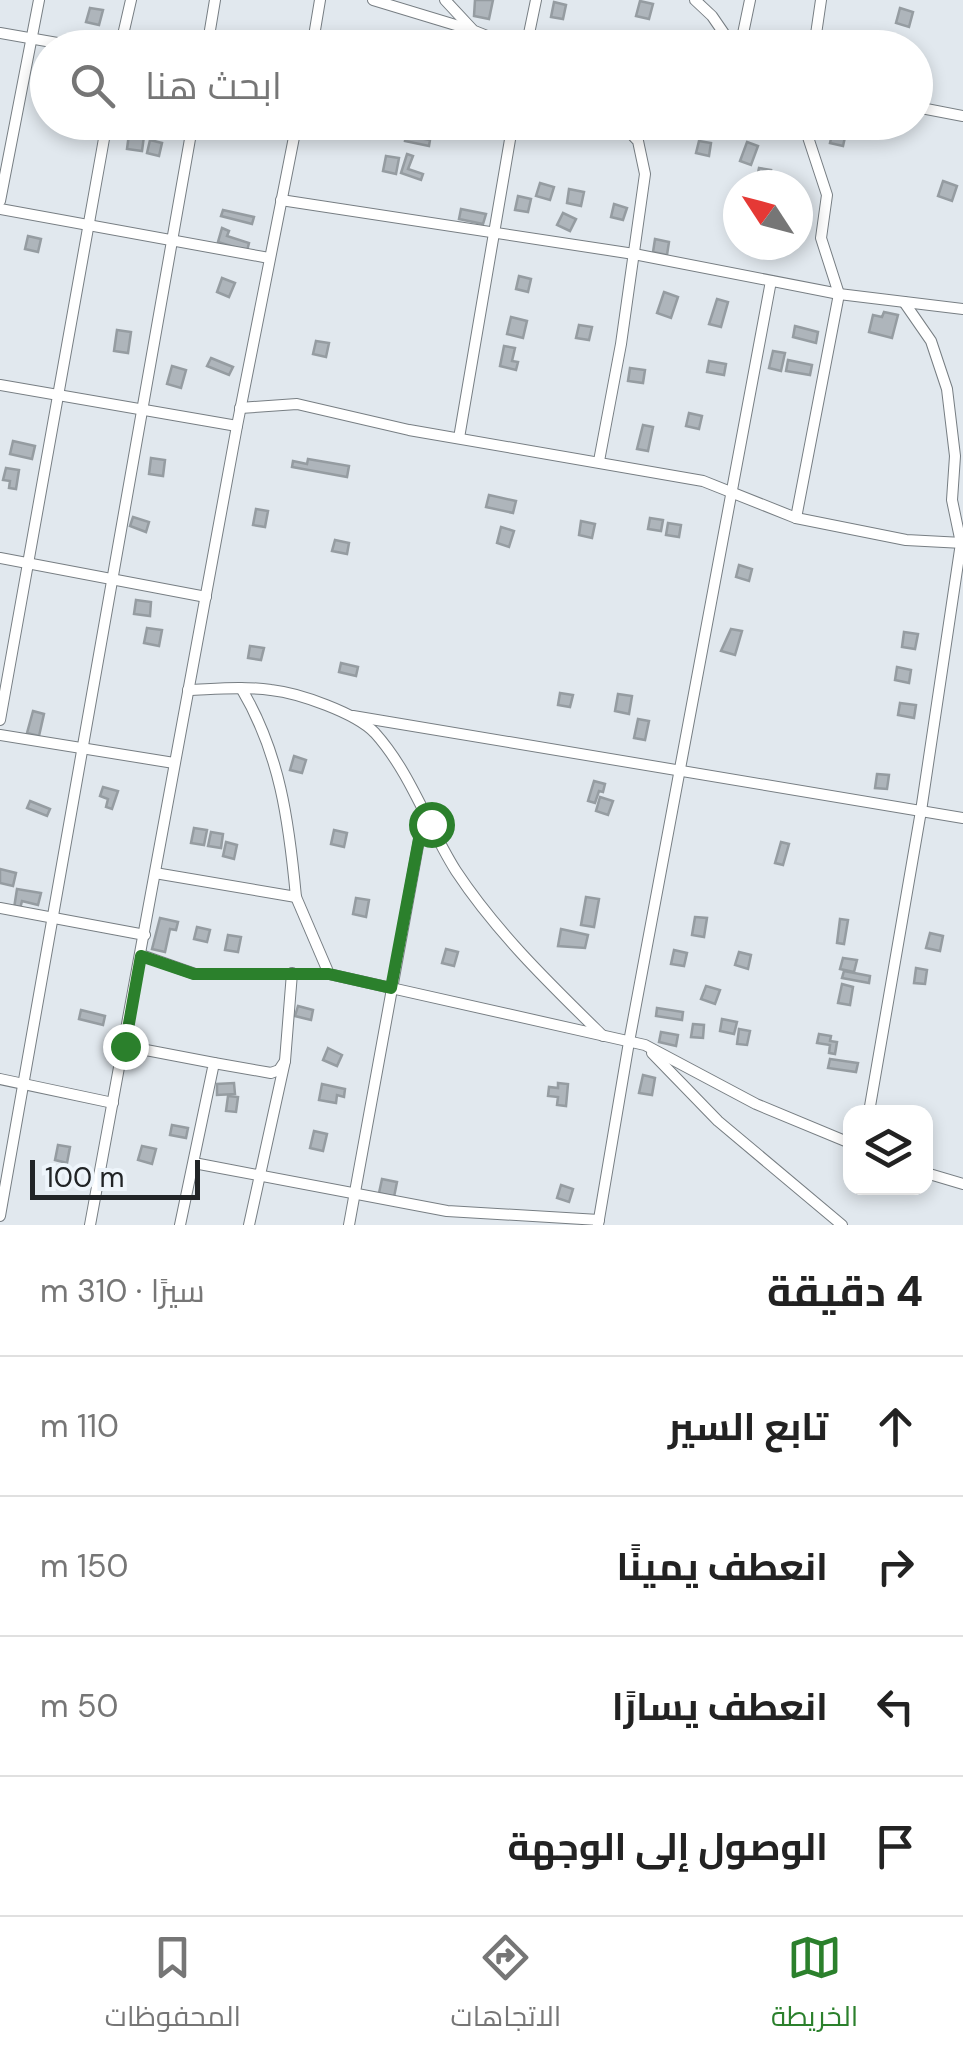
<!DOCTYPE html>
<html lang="ar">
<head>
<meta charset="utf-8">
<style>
  :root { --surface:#fff; --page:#f6f6f6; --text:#222; --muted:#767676; --line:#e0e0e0; --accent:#2b802c }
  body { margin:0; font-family:"DM Sans",Cairo,sans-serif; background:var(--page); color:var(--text); direction:rtl }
  .controls { position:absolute; right:30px; bottom:30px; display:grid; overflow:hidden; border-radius:20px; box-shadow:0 5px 15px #0003 }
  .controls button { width:90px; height:90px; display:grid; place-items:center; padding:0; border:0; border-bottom:2px solid var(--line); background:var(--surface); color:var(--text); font:50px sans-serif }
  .compass { position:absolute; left:723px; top:170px; width:90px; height:90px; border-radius:50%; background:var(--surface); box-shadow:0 5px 15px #0003; rotate:306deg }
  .scale { position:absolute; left:30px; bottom:25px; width:170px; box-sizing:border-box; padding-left:10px; border:5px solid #212426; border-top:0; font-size:28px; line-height:35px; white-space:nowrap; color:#212426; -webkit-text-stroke:8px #eef5fb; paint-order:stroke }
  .stop { position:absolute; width:30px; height:30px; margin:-22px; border:8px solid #2b802c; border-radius:50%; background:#fff }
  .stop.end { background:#2b802c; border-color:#fff; box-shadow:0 2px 10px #0008 }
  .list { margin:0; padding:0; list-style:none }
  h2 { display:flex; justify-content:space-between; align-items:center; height:130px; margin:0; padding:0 40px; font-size:42px }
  h2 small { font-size:32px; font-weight:400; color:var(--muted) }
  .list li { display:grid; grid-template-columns:65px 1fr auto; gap:30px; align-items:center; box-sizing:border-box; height:140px; padding:0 40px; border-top:2px solid var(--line) }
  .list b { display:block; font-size:38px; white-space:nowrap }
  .list em { font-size:32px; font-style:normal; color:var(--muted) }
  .icon { flex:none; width:55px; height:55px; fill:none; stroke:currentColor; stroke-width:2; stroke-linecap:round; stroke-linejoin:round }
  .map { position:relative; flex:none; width:963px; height:1225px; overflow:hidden; direction:ltr }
  .search { position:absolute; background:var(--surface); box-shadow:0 5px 15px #0003; left:30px; right:30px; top:30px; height:110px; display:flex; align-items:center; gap:25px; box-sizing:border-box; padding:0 35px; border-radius:55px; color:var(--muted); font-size:38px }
  .sheet { height:690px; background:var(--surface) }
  nav { display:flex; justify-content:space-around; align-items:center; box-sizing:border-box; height:140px; border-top:2px solid var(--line); background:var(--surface); font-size:28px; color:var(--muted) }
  nav a { display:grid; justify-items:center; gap:5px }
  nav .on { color:var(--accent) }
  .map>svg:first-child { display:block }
</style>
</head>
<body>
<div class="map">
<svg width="963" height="1225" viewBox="0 0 963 1225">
  <rect width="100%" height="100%" fill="#e1e8ee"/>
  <g fill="#aeb5bb" stroke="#959ca1" stroke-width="2.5">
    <path d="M475 0H493L489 19 474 16Z"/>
    <path d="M640 1 653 4 649 19 636 16Z"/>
    <path d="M554 2 566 5 563 19 551 17Z"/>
    <path d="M90 8 103 10 99 25 86 22Z"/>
    <path d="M900 8 913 12 909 27 896 23Z"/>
    <path d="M408 125 416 127 414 137 430 140 429 146 405 141Z"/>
    <path d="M833 130 846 133 843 146 830 143Z"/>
    <path d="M129 134 144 136 142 151 127 149Z"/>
    <path d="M150 140 162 143 159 156 147 153Z"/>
    <path d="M699 141 711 143 709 156 696 153Z"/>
    <path d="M747 142 758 146 751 165 740 161Z"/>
    <path d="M407 154 413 156 408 169 423 174 421 180 401 173Z"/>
    <path d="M386 156 399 158 396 174 383 171Z"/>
    <path d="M759 168 771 170 768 185 756 182Z"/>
    <path d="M943 181 957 186 952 201 938 196Z"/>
    <path d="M540 183 554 187 550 200 536 196Z"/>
    <path d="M569 189 584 192 581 206 567 203Z"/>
    <path d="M518 196 531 199 528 212 515 210Z"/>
    <path d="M614 204 627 208 623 220 611 217Z"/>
    <path d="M461 209 486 214 483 224 459 219Z"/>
    <path d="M223 210 254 217 252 224 221 216Z"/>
    <path d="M563 213 576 219 570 231 557 225Z"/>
    <path d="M222 228 229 231 227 236 249 243 247 251 218 242Z"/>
    <path d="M28 236 41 239 38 252 25 249Z"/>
    <path d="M655 239 669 242 667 255 653 252Z"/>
    <path d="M519 276 531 279 528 292 516 289Z"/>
    <path d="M222 278 235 283 229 297 217 292Z"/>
    <path d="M664 292 678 297 671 318 657 313Z"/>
    <path d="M717 299 728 302 721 327 709 324Z"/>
    <path d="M884 312 898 315 892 338 869 332 873 315 882 317Z"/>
    <path d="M511 317 527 321 523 338 507 334Z"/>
    <path d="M579 325 592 327 589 340 576 338Z"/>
    <path d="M795 326 818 332 816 343 793 337Z"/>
    <path d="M117 330 131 332 128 353 114 351Z"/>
    <path d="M316 341 329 343 326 357 313 354Z"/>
    <path d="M504 346 515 348 512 361 518 362 516 370 500 366Z"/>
    <path d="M773 351 785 353 781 371 769 368Z"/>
    <path d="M211 358 233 367 229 375 207 366Z"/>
    <path d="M788 360 812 365 810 375 786 371Z"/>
    <path d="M709 361 726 364 724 375 707 372Z"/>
    <path d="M172 366 186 370 181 388 167 384Z"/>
    <path d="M630 368 645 370 643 383 628 381Z"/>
    <path d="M689 413 702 416 699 429 686 426Z"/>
    <path d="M643 425 653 427 648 451 637 449Z"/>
    <path d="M13 441 35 446 32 459 10 454Z"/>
    <path d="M151 458 165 460 163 476 149 474Z"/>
    <path d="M308 459 349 466 347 477 292 467 293 461 307 464Z"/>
    <path d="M6 468 19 470 16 489 9 488 10 481 3 480Z"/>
    <path d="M489 495 516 501 513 513 486 507Z"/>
    <path d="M256 509 268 511 265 527 253 525Z"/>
    <path d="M133 517 149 522 146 532 130 526Z"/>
    <path d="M650 518 663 520 661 531 648 529Z"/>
    <path d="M581 521 595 524 592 538 579 535Z"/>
    <path d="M668 523 681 525 679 537 666 535Z"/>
    <path d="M501 527 514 531 509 547 497 543Z"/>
    <path d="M335 540 349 543 347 554 332 551Z"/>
    <path d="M739 565 752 569 749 581 736 577Z"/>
    <path d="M136 600 151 602 150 616 134 614Z"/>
    <path d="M147 628 162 630 159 646 144 643Z"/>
    <path d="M731 629 742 631 735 655 721 651Z"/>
    <path d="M904 632 918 634 915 649 902 647Z"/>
    <path d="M250 646 264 648 261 660 248 658Z"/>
    <path d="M341 663 358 667 356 676 339 672Z"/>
    <path d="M897 667 911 670 909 683 895 680Z"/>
    <path d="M560 693 573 695 570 707 558 705Z"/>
    <path d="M618 694 632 696 629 714 615 711Z"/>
    <path d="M900 703 916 705 914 718 898 715Z"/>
    <path d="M33 711 44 714 39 736 27 733Z"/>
    <path d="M638 719 649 721 645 740 634 738Z"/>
    <path d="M294 756 306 760 302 773 290 770Z"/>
    <path d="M877 774 889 775 887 789 875 788Z"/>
    <path d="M594 781 605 784 603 792 599 791 595 803 588 801Z"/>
    <path d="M103 787 118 791 112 809 106 807 108 799 100 796Z"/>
    <path d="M600 797 613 801 608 815 596 811Z"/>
    <path d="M30 801 50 809 47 816 27 808Z"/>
    <path d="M194 828 207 830 204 845 191 843Z"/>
    <path d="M334 830 347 833 344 847 331 844Z"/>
    <path d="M211 832 223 834 221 848 208 846Z"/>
    <path d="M226 842 237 845 234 859 223 856Z"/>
    <path d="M781 842 789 844 783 865 775 863Z"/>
    <path d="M0 869 16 873 13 886 0 883Z"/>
    <path d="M17 889 41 893 38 905 22 901 20 909 14 908Z"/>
    <path d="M586 897 599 899 594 927 581 925Z"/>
    <path d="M356 898 369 900 366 917 353 914Z"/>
    <path d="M695 917 707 918 704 937 692 935Z"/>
    <path d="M160 918 178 922 176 930 170 929 165 952 152 949Z"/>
    <path d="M840 919 848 920 844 944 837 943Z"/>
    <path d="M197 927 210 930 207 942 194 939Z"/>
    <path d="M561 929 588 935 585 948 558 946Z"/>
    <path d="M930 933 943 936 940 951 926 948Z"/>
    <path d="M228 935 241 937 238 952 225 950Z"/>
    <path d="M446 949 458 952 454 966 442 963Z"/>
    <path d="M674 950 687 953 684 966 671 964Z"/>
    <path d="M739 952 751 955 748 969 735 965Z"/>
    <path d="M843 958 857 960 854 972 840 969Z"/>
    <path d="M916 968 927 970 925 984 914 983Z"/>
    <path d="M844 971 870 976 869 983 842 978Z"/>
    <path d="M842 984 853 987 850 1005 838 1003Z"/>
    <path d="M706 986 720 990 715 1004 701 999Z"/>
    <path d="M298 1006 313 1010 311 1020 295 1016Z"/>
    <path d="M657 1008 683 1012 682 1020 656 1016Z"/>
    <path d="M81 1010 105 1016 103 1025 79 1019Z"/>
    <path d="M722 1019 737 1022 734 1034 720 1031Z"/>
    <path d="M693 1024 704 1025 703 1038 691 1037Z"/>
    <path d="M739 1029 750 1031 747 1045 737 1044Z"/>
    <path d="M661 1032 678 1035 676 1046 659 1042Z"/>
    <path d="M819 1034 831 1036 830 1041 837 1042 835 1054 829 1053 830 1045 817 1043Z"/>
    <path d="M328 1048 342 1055 337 1066 323 1060Z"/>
    <path d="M830 1059 858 1063 856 1072 828 1068Z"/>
    <path d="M643 1075 655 1078 652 1095 639 1093Z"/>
    <path d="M234 1083 235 1094 217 1095V1084Z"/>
    <path d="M558 1083 568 1084 566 1106 557 1105 558 1097 548 1096 549 1087 558 1088Z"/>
    <path d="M322 1084 345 1089 344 1097 337 1095 336 1103 319 1100Z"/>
    <path d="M228 1096 238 1097 236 1112 226 1111Z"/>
    <path d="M172 1125 188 1128 186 1138 170 1135Z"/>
    <path d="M314 1131 327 1134 323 1151 310 1148Z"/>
    <path d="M58 1145 70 1147 67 1163 55 1160Z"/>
    <path d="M142 1146 156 1149 152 1164 138 1160Z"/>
    <path d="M382 1179 397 1182 394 1197 379 1193Z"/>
    <path d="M561 1185 573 1189 569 1202 557 1198Z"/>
  </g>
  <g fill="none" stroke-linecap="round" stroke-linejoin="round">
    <g stroke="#777e83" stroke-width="12">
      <g id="street">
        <path d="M373 0 472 30 517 48"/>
        <path d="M445 0 472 29"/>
        <path d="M695 0 712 16 734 48"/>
        <path d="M0 33 86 48"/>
        <path d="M120 48 131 0"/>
        <path d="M207 48 215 0"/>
        <path d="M312 48 320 0"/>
        <path d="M526 48 536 0"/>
        <path d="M740 48 750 0"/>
        <path d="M814 48 821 0"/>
        <path d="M916 107 963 116"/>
        <path d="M281 200 634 254 839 294 963 309"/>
        <path d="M0 201 39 0"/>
        <path d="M0 209 269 258"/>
        <path d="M0 385 237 426"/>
        <path d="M240 408 297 404 409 430 703 481 796 518 906 540 963 543"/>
        <path d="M459 438 513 122"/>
        <path d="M599 461 621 344 645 174 638 141 620 122"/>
        <path d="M796 518 839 294 821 238 827 195 803 122"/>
        <path d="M0 558 206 597"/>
        <path d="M188 690C215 689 244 686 271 690 299 693 356 713 375 733 411 773 428 827 456 871 497 933 550 984 603 1036"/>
        <path d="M353 716 963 818"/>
        <path d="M0 720 107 122"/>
        <path d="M0 735 174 763"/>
        <path d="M155 873 296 897C289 822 280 753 241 688"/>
        <path d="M296 897 329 974"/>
        <path d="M0 908 145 935"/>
        <path d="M141 955 195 974H329L645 1045 756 1104 850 1143"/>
        <path d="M125 1046 214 1063 180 1225"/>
        <path d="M652 1053 718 1121 842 1225"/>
        <path d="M214 1063 271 1073 279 1070 285 1061 292 973"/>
        <path d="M0 1079 113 1103"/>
        <path d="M869 1112 921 811 961 543 952 500 955 456 947 389 931 341 904 302"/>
        <path d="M194 1163 447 1211 599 1220"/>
        <path d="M926 1173 963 1184"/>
        <path d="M0 1216 193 122"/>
        <path d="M90 1225 237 426 297 122"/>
        <path d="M249 1225 285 1061"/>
        <path d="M349 1225 424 813"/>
        <path d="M598 1225 629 1042 771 281"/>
      </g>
    </g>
    <use href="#street" stroke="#fff" stroke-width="10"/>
  </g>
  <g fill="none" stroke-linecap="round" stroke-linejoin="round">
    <path stroke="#2b802c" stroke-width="12" d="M125 1046 141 956 194 974H329L391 988 424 812 431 824"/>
  </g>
</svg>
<div class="controls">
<button><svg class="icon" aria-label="layers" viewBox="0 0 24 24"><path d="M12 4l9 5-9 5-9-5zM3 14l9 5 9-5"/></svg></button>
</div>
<svg class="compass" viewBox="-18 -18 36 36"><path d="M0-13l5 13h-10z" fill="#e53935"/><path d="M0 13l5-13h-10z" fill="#767676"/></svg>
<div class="scale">100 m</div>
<div class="stop" style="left:431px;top:824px"></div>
<div class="stop end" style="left:125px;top:1046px"></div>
<div class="search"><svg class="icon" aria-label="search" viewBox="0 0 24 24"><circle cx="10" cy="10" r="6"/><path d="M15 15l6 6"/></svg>ابحث هنا</div>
</div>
<section class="sheet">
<h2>4 دقيقة<small>سيرًا · 310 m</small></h2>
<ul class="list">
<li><svg class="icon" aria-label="ahead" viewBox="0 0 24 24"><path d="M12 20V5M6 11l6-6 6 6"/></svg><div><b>تابع السير</b></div><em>110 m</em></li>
<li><svg class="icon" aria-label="right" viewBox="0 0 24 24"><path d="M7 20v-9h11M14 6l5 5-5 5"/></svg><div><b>انعطف يمينًا</b></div><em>150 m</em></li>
<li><svg class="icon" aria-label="left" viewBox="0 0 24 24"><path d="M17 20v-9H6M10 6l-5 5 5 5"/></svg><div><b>انعطف يسارًا</b></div><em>50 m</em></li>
<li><svg class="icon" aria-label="arrive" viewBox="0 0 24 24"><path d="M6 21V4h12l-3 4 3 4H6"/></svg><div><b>الوصول إلى الوجهة</b></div></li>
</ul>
</section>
<nav>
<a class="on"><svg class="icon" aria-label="map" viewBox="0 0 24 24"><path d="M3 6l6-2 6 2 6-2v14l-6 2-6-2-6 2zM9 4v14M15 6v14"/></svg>الخريطة</a>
<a><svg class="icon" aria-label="directions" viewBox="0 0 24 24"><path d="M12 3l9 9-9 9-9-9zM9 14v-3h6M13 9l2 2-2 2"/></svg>الاتجاهات</a>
<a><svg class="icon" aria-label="saved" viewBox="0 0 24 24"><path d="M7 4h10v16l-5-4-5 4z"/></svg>المحفوظات</a>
</nav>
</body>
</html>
